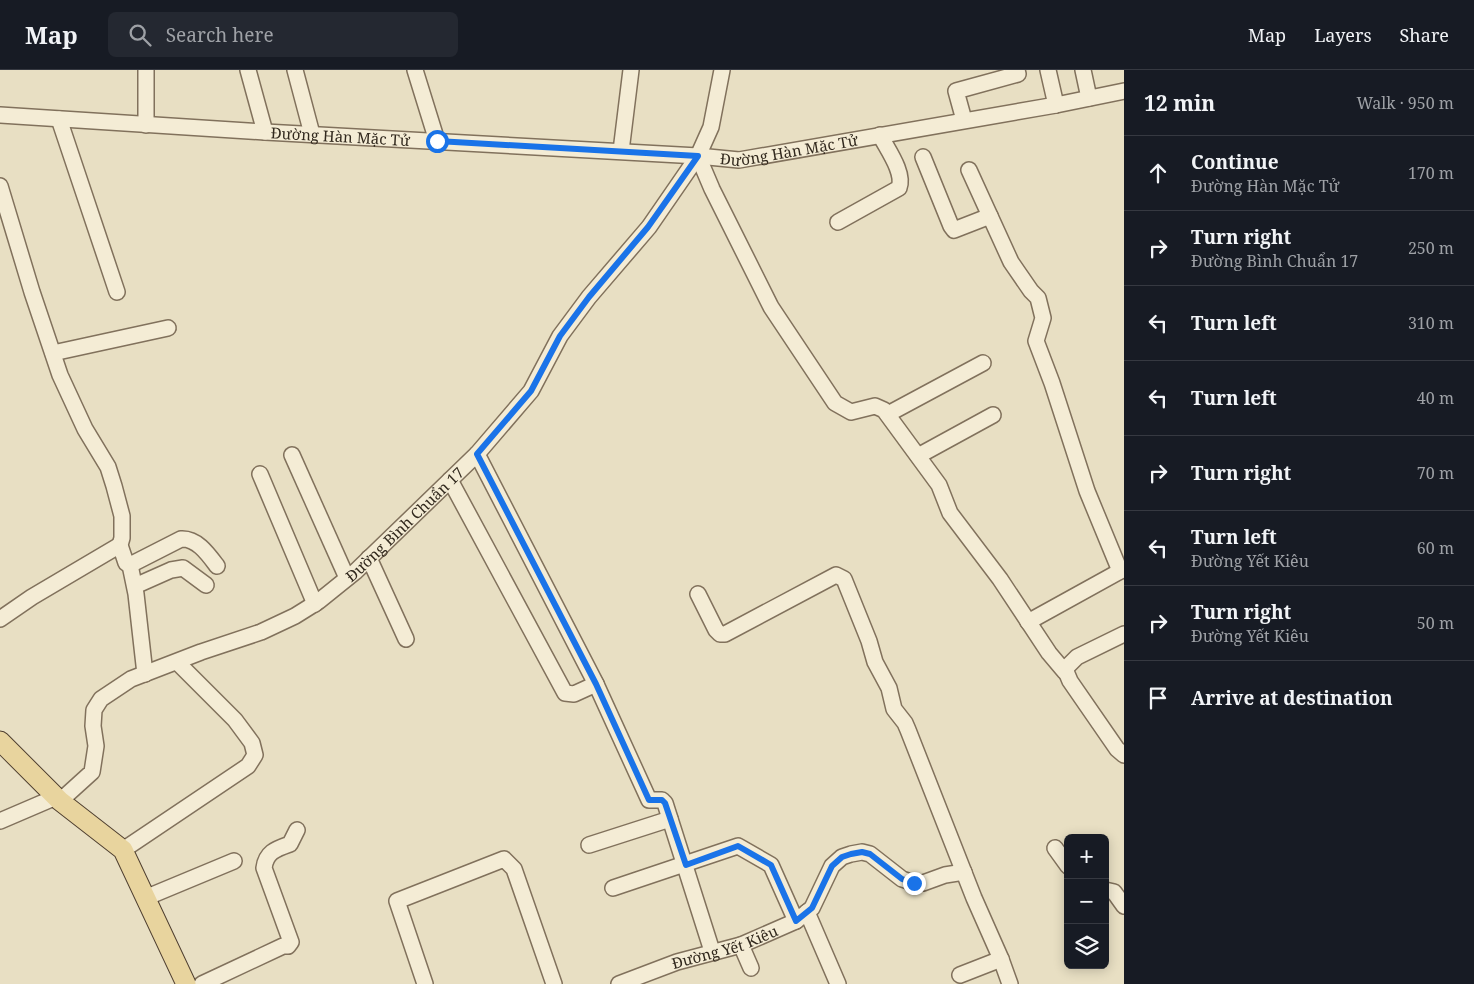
<!DOCTYPE html>
<html lang="en">
<head>
<meta charset="utf-8">
<style>
  :root { --surface:#171b24; --page:#242831; --text:#f1f3f6; --muted:#9ea1a6; --line:#363941 }
  body { margin:0; font-family:"Noto Serif",serif; background:var(--page); color:var(--text) }
  .controls { position:absolute; right:15px; bottom:15px; display:grid; overflow:hidden; border-radius:8px; box-shadow:0 2px 12px #0003 }
  .controls button { width:45px; height:45px; display:grid; place-items:center; padding:0; border:0; border-bottom:1px solid var(--line); background:var(--surface); color:var(--text); font:25px sans-serif }
  .stop { position:absolute; width:15px; height:15px; margin:-11px; border:4px solid #1a73e8; border-radius:50%; background:#fff }
  .stop.end { background:#1a73e8; border-color:#fff; box-shadow:0 1px 5px #0008 }
  .list { margin:0; padding:0; list-style:none }
  h2 { display:flex; justify-content:space-between; align-items:center; height:65px; margin:0; padding:0 20px; font-size:21px }
  h2 small { font-size:16px; font-weight:400; color:var(--muted) }
  .list li { display:grid; grid-template-columns:32px 1fr auto; gap:15px; align-items:center; box-sizing:border-box; height:75px; padding:0 20px; border-top:1px solid var(--line) }
  .list b { display:block; font-size:19px; white-space:nowrap }
  .list p { margin:0; font-size:16px; white-space:nowrap; color:var(--muted) }
  .list em { font-size:16px; font-style:normal; color:var(--muted) }
  .icon { flex:none; width:28px; height:28px; fill:none; stroke:currentColor; stroke-width:2; stroke-linecap:round; stroke-linejoin:round }
  .map { position:relative; flex:none; width:1124px; height:914px; overflow:hidden }
  header { display:flex; align-items:center; gap:30px; box-sizing:border-box; height:70px; padding:0 25px; background:var(--surface); border-bottom:1px solid var(--line) }
  header strong { font-size:24px }
  nav { display:flex; gap:28px; margin-inline-start:auto; font-size:18px }
  .search { width:350px; height:45px; background:var(--page); display:flex; align-items:center; gap:12px; box-sizing:border-box; padding:0 18px; border-radius:8px; color:var(--muted); font-size:19px }
  main { display:flex }
  aside { flex:1; background:var(--surface) }
  .map>svg:first-child { display:block }
</style>
</head>
<body>
<header>
<strong>Map</strong>
<div class="search"><svg class="icon" aria-label="search" viewBox="0 0 24 24"><circle cx="10" cy="10" r="6"/><path d="M15 15l6 6"/></svg>Search here</div>
<nav><a>Map</a><a>Layers</a><a>Share</a></nav>
</header>
<main>
<div class="map">
<svg width="1124" height="914" viewBox="0 0 1124 914">
  <rect width="100%" height="100%" fill="#e8dfc3"/>
  <g fill="none" stroke-linecap="round" stroke-linejoin="round">
    <g stroke="#81715c" stroke-width="18">
      <g id="minor">
        <path d="M146 0V55"/>
        <path d="M248 0 265 62"/>
        <path d="M295 0 312 64"/>
        <path d="M415 0 437 71"/>
        <path d="M1048 0 1056 35"/>
        <path d="M1083 0 1089 28"/>
        <path id="s1" d="M0 45 265 62 698 86 739 90 1056 35 1124 21"/>
        <path d="M59 49 117 222"/>
        <path d="M964 50 956 21 1018 4 1017 0"/>
        <path d="M621 81 631 0"/>
        <path d="M698 86 712 119 771 237 835 333 851 342 875 336 884 340 939 415 950 443 1000 509 1049 583 1065 602"/>
        <path d="M923 87 951 156 954 160 990 146"/>
        <path d="M969 100 1011 192 1031 221 1038 228 1043 248 1036 271 1052 313 1087 421 1120 501"/>
        <path d="M0 116 32 222 60 305 85 359 108 397 114 416 122 446V468L120 475 126 493 130 495 181 469C197 468 208 484 217 496"/>
        <path d="M838 152 899 118C905 103 887 79 880 65"/>
        <path d="M53 283 168 258"/>
        <path d="M888 344 983 293"/>
        <path d="M477 384 596 614 649 730H662L665 733 712 881"/>
        <path d="M292 385 347 508"/>
        <path d="M918 386 993 345"/>
        <path d="M260 404 315 534"/>
        <path d="M450 410 565 623 574 624 596 614"/>
        <path d="M369 488 406 569"/>
        <path d="M130 495 136 524 145 604"/>
        <path d="M135 516 171 500 183 498 206 515"/>
        <path d="M698 524 716 560 720 564H725L836 505 844 509 869 571 875 592 889 618 894 639 905 653 908 660 974 828 1001 889 1010 914"/>
        <path d="M0 549 32 527 120 475"/>
        <path d="M1028 552 1124 499"/>
        <path d="M1124 564 1077 587 1065 599 1070 611 1117 679 1124 685"/>
        <path id="s2" d="M60 731 92 702 96 676 93 656 94 640 101 629 131 609 201 582 261 562 295 546 319 531 355 502 477 384 531 321 560 266 589 227 649 157 698 86 711 57 722 0"/>
        <path d="M0 751 56 727"/>
        <path d="M589 775 670 749"/>
        <path d="M1055 778 1068 796"/>
        <path d="M123 780 248 696 255 685 252 673 235 650 177 592"/>
        <path d="M613 818 738 776 771 795 796 851"/>
        <path d="M1105 820 1114 822 1124 836"/>
        <path d="M145 828 234 791"/>
        <path d="M807 842 838 914"/>
        <path d="M741 875 751 898"/>
        <path d="M960 905 1001 889"/>
        <path d="M202 914 283 876H288L291 872 264 798C266 782 276 779 290 774L297 760"/>
        <path d="M425 914 397 831 504 789 514 799 554 914"/>
        <path id="s3" d="M619 914 677 892 741 875 796 851 812 838 832 796 842 787 851 784 862 782 870 784 902 809 914 813H923L945 805 964 802"/>
      </g>
    </g>
    <g stroke="#4f3f30" stroke-width="21">
      <path id="major" d="M0 671 60 731 123 780 186 914"/>
    </g>
    <use href="#minor" stroke="#f4ecd5" stroke-width="15"/>
    <use href="#major" stroke="#e8d49e" stroke-width="19"/>
  </g>
  <g fill="none" stroke-linecap="round" stroke-linejoin="round">
    <path stroke="#1a73e8" stroke-width="6" d="M437 71 698 86 648 157 589 227 560 266 531 321 477 384 596 614 649 730H662L665 733 686 795 738 776 771 795 796 851 812 838 832 796 842 787 851 784 862 782 870 784 902 809 914 813"/>
  </g>
  <g text-anchor="middle" dominant-baseline="central" stroke-width="4" stroke-linejoin="round" paint-order="stroke">
    <g font-size="15" fill="#32291e" stroke="#f1e9d1">
      <text stroke="none"><textPath href="#s1" startOffset="341">Đường Hàn Mặc Tử</textPath></text>
      <text stroke="none"><textPath href="#s1" startOffset="791">Đường Hàn Mặc Tử</textPath></text>
      <text stroke="none"><textPath href="#s2" startOffset="474">Đường Bình Chuẩn 17</textPath></text>
      <text stroke="none"><textPath href="#s3" startOffset="112">Đường Yết Kiêu</textPath></text>
    </g>
  </g>
</svg>
<div class="controls">
<button>+</button>
<button>−</button>
<button><svg class="icon" aria-label="layers" viewBox="0 0 24 24"><path d="M12 4l9 5-9 5-9-5zM3 14l9 5 9-5"/></svg></button>
</div>
<div class="stop" style="left:437px;top:71px"></div>
<div class="stop end" style="left:914px;top:813px"></div>
</div>
<aside>
<h2>12 min<small>Walk · 950 m</small></h2>
<ul class="list">
<li><svg class="icon" aria-label="ahead" viewBox="0 0 24 24"><path d="M12 20V5M6 11l6-6 6 6"/></svg><div><b>Continue</b><p>Đường Hàn Mặc Tử</p></div><em>170 m</em></li>
<li><svg class="icon" aria-label="right" viewBox="0 0 24 24"><path d="M7 20v-9h11M14 6l5 5-5 5"/></svg><div><b>Turn right</b><p>Đường Bình Chuẩn 17</p></div><em>250 m</em></li>
<li><svg class="icon" aria-label="left" viewBox="0 0 24 24"><path d="M17 20v-9H6M10 6l-5 5 5 5"/></svg><div><b>Turn left</b></div><em>310 m</em></li>
<li><svg class="icon" aria-label="left" viewBox="0 0 24 24"><path d="M17 20v-9H6M10 6l-5 5 5 5"/></svg><div><b>Turn left</b></div><em>40 m</em></li>
<li><svg class="icon" aria-label="right" viewBox="0 0 24 24"><path d="M7 20v-9h11M14 6l5 5-5 5"/></svg><div><b>Turn right</b></div><em>70 m</em></li>
<li><svg class="icon" aria-label="left" viewBox="0 0 24 24"><path d="M17 20v-9H6M10 6l-5 5 5 5"/></svg><div><b>Turn left</b><p>Đường Yết Kiêu</p></div><em>60 m</em></li>
<li><svg class="icon" aria-label="right" viewBox="0 0 24 24"><path d="M7 20v-9h11M14 6l5 5-5 5"/></svg><div><b>Turn right</b><p>Đường Yết Kiêu</p></div><em>50 m</em></li>
<li><svg class="icon" aria-label="arrive" viewBox="0 0 24 24"><path d="M6 21V4h12l-3 4 3 4H6"/></svg><div><b>Arrive at destination</b></div></li>
</ul>
</aside>
</main>
</body>
</html>
